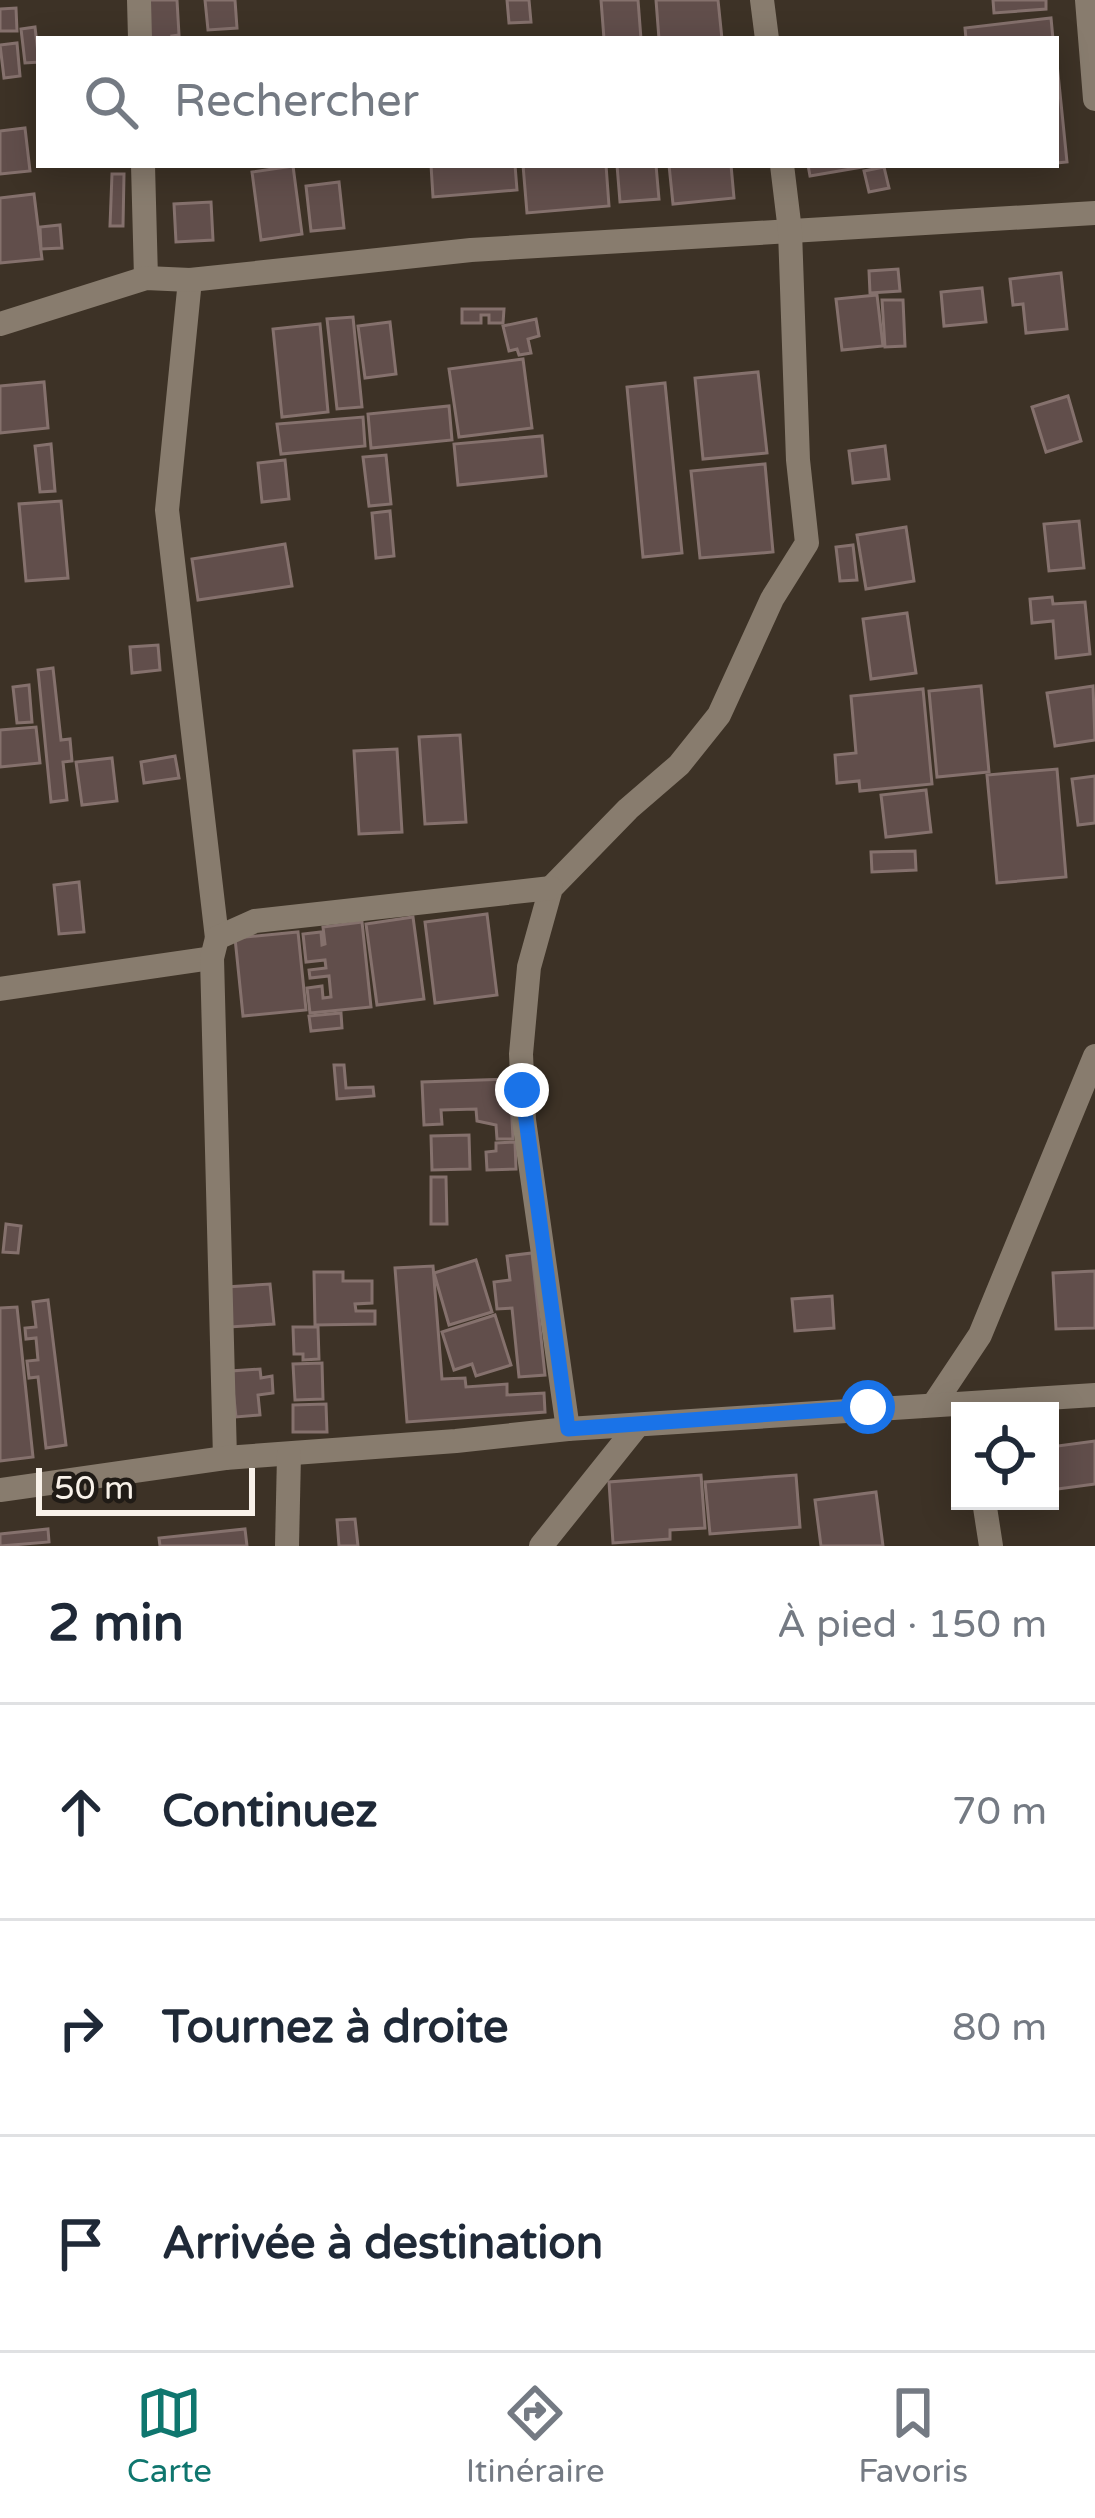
<!DOCTYPE html>
<html lang="fr">
<head>
<meta charset="utf-8">
<style>
  :root { --surface:#fff; --page:#f2f2f3; --text:#1f2937; --muted:#747a83; --line:#e0e1e3; --accent:#0f766e }
  body { margin:0; font-family:"Varela Round",sans-serif; background:var(--page); color:var(--text) }
  .controls { position:absolute; right:36px; bottom:36px; display:grid; overflow:hidden; border-radius:0px; box-shadow:0 6px 30px #0003 }
  .controls button { width:108px; height:108px; display:grid; place-items:center; padding:0; border:0; border-bottom:3px solid var(--line); background:var(--surface); color:var(--text); font:60px sans-serif }
  .scale { position:absolute; left:36px; bottom:30px; width:219px; box-sizing:border-box; padding-left:12px; border:6px solid #f8f1e9; border-top:0; font-size:33px; line-height:42px; white-space:nowrap; color:#f8f1e9; -webkit-text-stroke:9px #201b16; paint-order:stroke }
  .stop { position:absolute; width:36px; height:36px; margin:-27px; border:9px solid #1a73e8; border-radius:50%; background:#fff }
  .stop.end { background:#1a73e8; border-color:#fff; box-shadow:0 3px 12px #0008 }
  .list { margin:0; padding:0; list-style:none }
  h2 { display:flex; justify-content:space-between; align-items:center; height:156px; margin:0; padding:0 48px; font-size:51px }
  h2 small { font-size:39px; font-weight:400; color:var(--muted) }
  .list li { display:grid; grid-template-columns:78px 1fr auto; gap:36px; align-items:center; box-sizing:border-box; height:216px; padding:0 48px; border-top:3px solid var(--line) }
  .list b { display:block; font-size:45px; white-space:nowrap }
  .list em { font-size:39px; font-style:normal; color:var(--muted) }
  .icon { flex:none; width:66px; height:66px; fill:none; stroke:currentColor; stroke-width:2; stroke-linecap:round; stroke-linejoin:round }
  .map { position:relative; flex:none; width:1095px; height:1546px; overflow:hidden }
  .search { position:absolute; background:var(--surface); box-shadow:0 6px 30px #0003; left:36px; right:36px; top:36px; height:132px; display:flex; align-items:center; gap:30px; box-sizing:border-box; padding:0 42px; border-radius:0px; color:var(--muted); font-size:45px }
  .sheet { height:804px; background:var(--surface) }
  nav { display:flex; justify-content:space-around; align-items:center; box-sizing:border-box; height:168px; border-top:3px solid var(--line); background:var(--surface); font-size:33px; color:var(--muted) }
  nav a { display:grid; justify-items:center; gap:6px }
  nav .on { color:var(--accent) }
  .map>svg:first-child { display:block }
</style>
</head>
<body>
<div class="map">
<svg width="1095" height="1546" viewBox="0 0 1095 1546">
  <rect width="100%" height="100%" fill="#3d3226"/>
  <g fill="#614e4b" stroke="#85716d" stroke-width="3">
    <path d="M147 0H177L179 35 172 36 173 39H150Z"/>
    <path d="M205 0H235L237 28 208 30Z"/>
    <path d="M507 0H529L531 22 509 23Z"/>
    <path d="M601 0H638L641 39H604Z"/>
    <path d="M656 0H718L722 39H659Z"/>
    <path d="M993 0H1046V9L994 13Z"/>
    <path d="M16 8 17 31H0V9Z"/>
    <path d="M1051 18 1053 39H966L965 28Z"/>
    <path d="M35 27 39 62 25 63 21 29Z"/>
    <path d="M17 43 20 76 4 78 0 45Z"/>
    <path d="M1056 54 1067 162 1056 163Z"/>
    <path d="M25 128 30 171 0 174V131Z"/>
    <path d="M431 165H515L517 190 433 197Z"/>
    <path d="M523 165H606L609 206 527 213Z"/>
    <path d="M617 165H656L659 199 620 202Z"/>
    <path d="M669 165H731L734 198 673 204Z"/>
    <path d="M808 165H874L810 176Z"/>
    <path d="M293 166 302 234 261 240 252 172Z"/>
    <path d="M884 167 889 188 869 192 864 171Z"/>
    <path d="M112 174H124L123 226H110Z"/>
    <path d="M339 182 344 228 311 231 306 186Z"/>
    <path d="M34 194 42 259 0 263V198Z"/>
    <path d="M211 202 213 240 176 242 174 204Z"/>
    <path d="M60 225 62 248 41 249 40 227Z"/>
    <path d="M898 269 900 291 870 293 869 271Z"/>
    <path d="M1061 273 1067 329 1026 333 1023 304 1013 305 1010 279Z"/>
    <path d="M982 288 986 322 944 326 941 292Z"/>
    <path d="M877 295 883 346 842 350 836 299Z"/>
    <path d="M882 300H903L905 346 885 347Z"/>
    <path d="M462 309H504L503 323H489V315H481V323H462Z"/>
    <path d="M353 317 362 407 337 409 327 319Z"/>
    <path d="M536 319 539 336 528 339 531 353 519 355 517 349 509 351 503 326Z"/>
    <path d="M390 322 396 374 365 378 358 326Z"/>
    <path d="M320 324 328 412 282 417 273 329Z"/>
    <path d="M523 359 532 428 459 437 449 369Z"/>
    <path d="M758 372 767 453 703 459 695 378Z"/>
    <path d="M44 382 48 428 0 433V386Z"/>
    <path d="M665 383 682 553 643 557 627 387Z"/>
    <path d="M1068 396 1081 441 1046 452 1032 407Z"/>
    <path d="M449 406 452 440 371 448 368 414Z"/>
    <path d="M363 417 365 446 281 454 277 424Z"/>
    <path d="M542 436 546 476 458 485 454 444Z"/>
    <path d="M51 444 55 491 40 492 35 446Z"/>
    <path d="M885 446 889 479 853 483 849 451Z"/>
    <path d="M386 455 391 504 369 506 363 457Z"/>
    <path d="M285 460 289 499 262 502 258 463Z"/>
    <path d="M765 464 773 552 700 558 691 471Z"/>
    <path d="M61 501 68 578 26 581 19 504Z"/>
    <path d="M390 511 394 556 376 558 372 513Z"/>
    <path d="M1079 521 1084 568 1049 571 1044 524Z"/>
    <path d="M906 527 914 581 866 589 857 535Z"/>
    <path d="M285 544 292 586 198 600 192 559Z"/>
    <path d="M853 545 857 580 840 581 836 547Z"/>
    <path d="M1052 597 1053 604 1085 602 1090 654 1056 658 1053 621 1032 623 1030 599Z"/>
    <path d="M907 613 916 673 871 679 863 619Z"/>
    <path d="M158 645 160 670 132 673 130 647Z"/>
    <path d="M53 668 61 740 70 739 72 761 63 762 67 800 51 802 38 670Z"/>
    <path d="M29 685 32 722 17 723 13 687Z"/>
    <path d="M981 686 989 772 937 777 929 691Z"/>
    <path d="M1093 686 1095 740 1055 746 1047 693Z"/>
    <path d="M923 689 932 784 860 791 859 781 837 783 835 755 856 753 851 696Z"/>
    <path d="M36 727 40 763 0 767V730Z"/>
    <path d="M460 735 466 822 425 824 419 737Z"/>
    <path d="M397 749 402 832 359 834 354 751Z"/>
    <path d="M175 756 179 778 144 783 141 762Z"/>
    <path d="M112 758 117 801 82 805 76 762Z"/>
    <path d="M1057 769 1066 877 997 883 987 775Z"/>
    <path d="M1095 776V823L1078 825 1072 779Z"/>
    <path d="M926 790 931 832 886 837 881 795Z"/>
    <path d="M915 851 916 870 872 872 871 852Z"/>
    <path d="M79 882 84 932 59 934 54 885Z"/>
    <path d="M487 914 497 995 435 1003 425 922Z"/>
    <path d="M413 917 424 999 377 1005 366 924Z"/>
    <path d="M362 922 371 1007 310 1013 307 988 322 986 323 998 331 997 329 976 310 978 309 970 326 968 325 960 306 962 303 934 321 932 322 945 325 944 323 927Z"/>
    <path d="M298 932 306 1010 243 1016 235 938Z"/>
    <path d="M341 1013 342 1028 311 1031 309 1016Z"/>
    <path d="M334 1065H344L346 1088 373 1087 374 1096 337 1099Z"/>
    <path d="M510 1079 513 1139H497L496 1125 477 1121 476 1109 441 1110 442 1124 424 1125 422 1082Z"/>
    <path d="M469 1135 470 1169 432 1170 431 1136Z"/>
    <path d="M515 1142 516 1169 487 1170 486 1152 496 1151V1143Z"/>
    <path d="M431 1177H446L447 1224H431Z"/>
    <path d="M6 1224 21 1226 18 1253 3 1252Z"/>
    <path d="M532 1253 545 1375 519 1377 512 1308 497 1309 494 1282 510 1280 507 1256Z"/>
    <path d="M476 1260 492 1312 449 1325 434 1273Z"/>
    <path d="M433 1266 442 1379 465 1378 466 1387 507 1384V1395L544 1393 545 1412 407 1422 395 1268Z"/>
    <path d="M1095 1271V1328L1056 1329 1053 1273Z"/>
    <path d="M314 1272H343V1281H372V1303L355 1304 356 1311H375V1324L315 1325Z"/>
    <path d="M270 1284 274 1324 230 1327 227 1287Z"/>
    <path d="M832 1296 834 1328 795 1331 792 1299Z"/>
    <path d="M48 1300 66 1445 46 1448 38 1377 29 1378 27 1361 38 1360 36 1338 26 1339 25 1328 36 1327 33 1302Z"/>
    <path d="M17 1307 33 1457 0 1461V1308Z"/>
    <path d="M495 1315 511 1365 476 1376 472 1364 454 1370 442 1332Z"/>
    <path d="M293 1327H318L319 1359 303 1360V1354H294Z"/>
    <path d="M322 1363 323 1399 295 1400 293 1364Z"/>
    <path d="M260 1369 261 1378 272 1376 273 1393 258 1395 260 1415 236 1417 231 1371Z"/>
    <path d="M326 1404 327 1432H293V1405Z"/>
    <path d="M1095 1441V1484L1050 1490V1447Z"/>
    <path d="M701 1475 705 1528 670 1530V1539L613 1543 609 1482Z"/>
    <path d="M796 1475 800 1527 710 1534 705 1482Z"/>
    <path d="M876 1492 883 1546H821L815 1500Z"/>
    <path d="M355 1519 358 1546H339L337 1520Z"/>
    <path d="M48 1529 49 1542 0 1546V1534Z"/>
    <path d="M245 1529 247 1546H160L159 1538Z"/>
  </g>
  <g fill="none" stroke-linecap="round" stroke-linejoin="round">
    <g stroke="#887c6e" stroke-width="24">
      <path d="M139 0 140 39"/>
      <path d="M762 0 767 39"/>
      <path d="M1087 0 1095 99"/>
      <path d="M143 165 146 278"/>
      <path d="M190 280 167 510 217 938"/>
      <path d="M0 324 146 278 190 280 471 250 1095 213"/>
      <path d="M0 989 212 958"/>
      <path d="M934 1404 980 1335 1095 1056"/>
      <path d="M568 1429 524 1120 521 1054 529 967 551 888 628 809 679 765 719 715 772 599 807 543 798 460 790 231 782 165"/>
      <path d="M225 1458 212 958 217 938 255 921 551 888"/>
      <path d="M0 1490 225 1458 456 1441 568 1429 1095 1395"/>
      <path d="M984 1501 991 1546"/>
      <path d="M287 1546 289 1455"/>
      <path d="M541 1546 637 1426"/>
    </g>
  </g>
  <g fill="none" stroke-linecap="round" stroke-linejoin="round">
    <path stroke="#1a73e8" stroke-width="15" d="M522 1090 568 1429 868 1407"/>
  </g>
</svg>
<div class="controls">
<button><svg class="icon" aria-label="locate" viewBox="0 0 24 24"><circle cx="12" cy="12" r="6"/><path d="M12 2v4M12 18v4M2 12h4M18 12h4"/></svg></button>
</div>
<div class="scale">50 m</div>
<div class="stop" style="left:868px;top:1407px"></div>
<div class="stop end" style="left:522px;top:1090px"></div>
<div class="search"><svg class="icon" aria-label="search" viewBox="0 0 24 24"><circle cx="10" cy="10" r="6"/><path d="M15 15l6 6"/></svg>Rechercher</div>
</div>
<section class="sheet">
<h2>2 min<small>À pied · 150 m</small></h2>
<ul class="list">
<li><svg class="icon" aria-label="ahead" viewBox="0 0 24 24"><path d="M12 20V5M6 11l6-6 6 6"/></svg><div><b>Continuez</b></div><em>70 m</em></li>
<li><svg class="icon" aria-label="right" viewBox="0 0 24 24"><path d="M7 20v-9h11M14 6l5 5-5 5"/></svg><div><b>Tournez à droite</b></div><em>80 m</em></li>
<li><svg class="icon" aria-label="arrive" viewBox="0 0 24 24"><path d="M6 21V4h12l-3 4 3 4H6"/></svg><div><b>Arrivée à destination</b></div></li>
</ul>
</section>
<nav>
<a class="on"><svg class="icon" aria-label="map" viewBox="0 0 24 24"><path d="M3 6l6-2 6 2 6-2v14l-6 2-6-2-6 2zM9 4v14M15 6v14"/></svg>Carte</a>
<a><svg class="icon" aria-label="directions" viewBox="0 0 24 24"><path d="M12 3l9 9-9 9-9-9zM9 14v-3h6M13 9l2 2-2 2"/></svg>Itinéraire</a>
<a><svg class="icon" aria-label="saved" viewBox="0 0 24 24"><path d="M7 4h10v16l-5-4-5 4z"/></svg>Favoris</a>
</nav>
</body>
</html>
